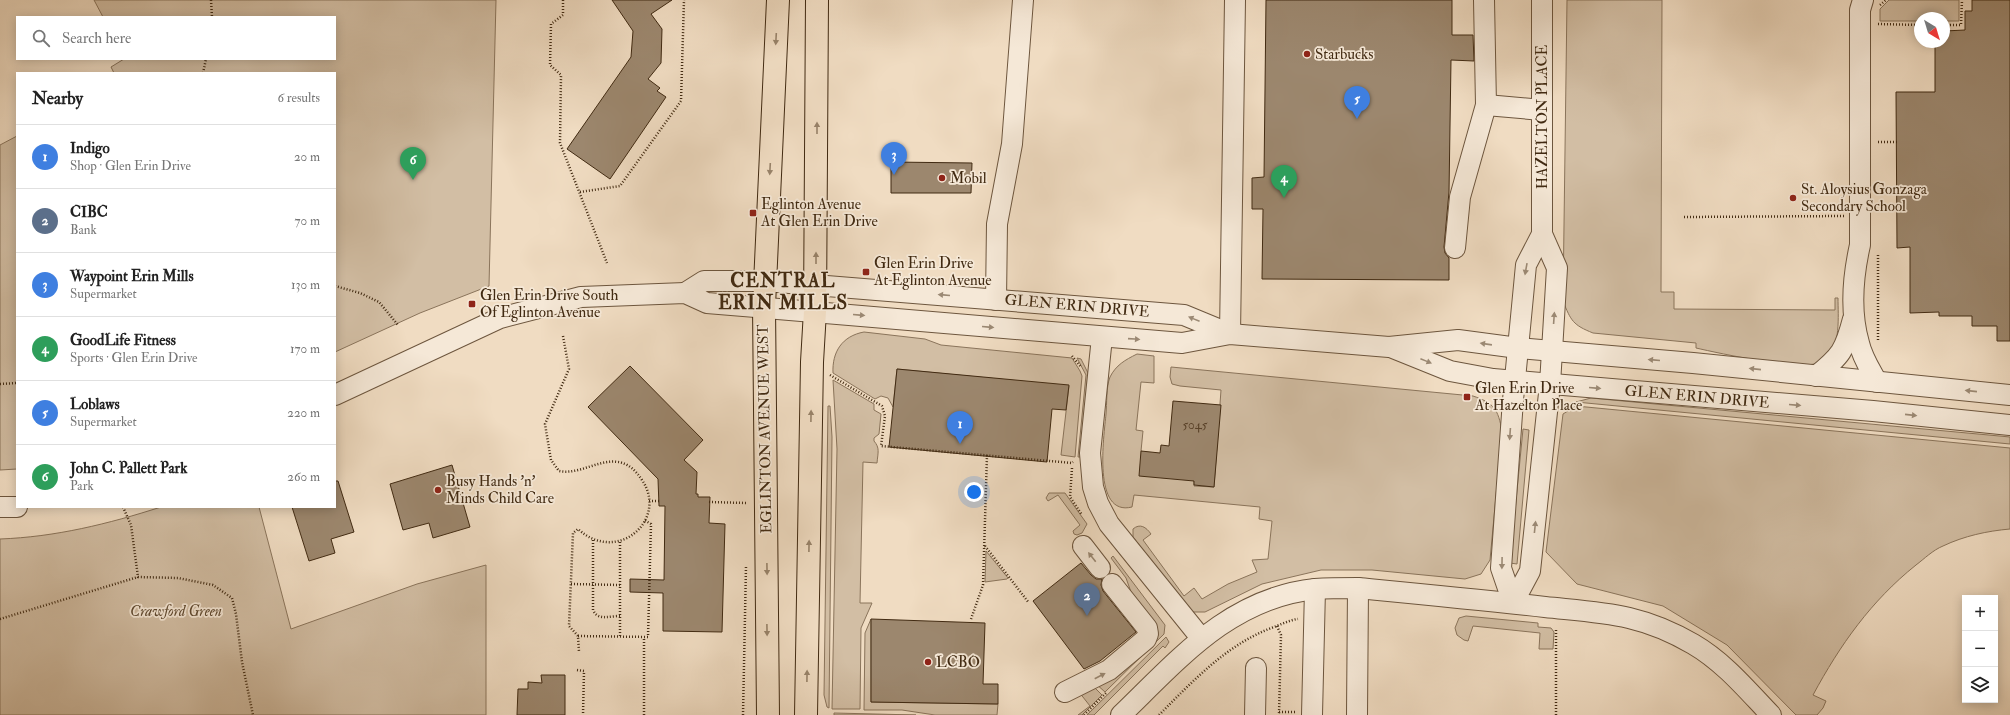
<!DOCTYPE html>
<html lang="en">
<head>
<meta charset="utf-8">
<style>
  :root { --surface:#fff; --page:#f6f6f6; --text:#222; --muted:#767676; --line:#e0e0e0; --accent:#db2777 }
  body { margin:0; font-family:"IM FELL Double Pica",serif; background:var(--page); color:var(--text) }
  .controls { position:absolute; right:12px; bottom:12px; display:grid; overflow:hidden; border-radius:0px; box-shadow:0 2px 10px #0003 }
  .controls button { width:36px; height:36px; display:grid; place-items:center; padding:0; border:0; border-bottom:1px solid var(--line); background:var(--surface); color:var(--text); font:20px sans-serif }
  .compass { position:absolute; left:1914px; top:12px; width:36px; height:36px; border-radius:50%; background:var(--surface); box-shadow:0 2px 10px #0003; rotate:142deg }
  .you { position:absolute; left:974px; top:492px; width:14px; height:14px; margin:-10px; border:3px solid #fff; border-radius:50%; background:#1a73e8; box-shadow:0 0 0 6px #1a73e833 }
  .badge { display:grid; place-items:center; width:26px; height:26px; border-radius:50%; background:var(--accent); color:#fff; font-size:13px; font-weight:700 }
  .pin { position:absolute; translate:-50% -33px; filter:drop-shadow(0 1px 2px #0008) }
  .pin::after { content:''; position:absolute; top:21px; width:14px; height:12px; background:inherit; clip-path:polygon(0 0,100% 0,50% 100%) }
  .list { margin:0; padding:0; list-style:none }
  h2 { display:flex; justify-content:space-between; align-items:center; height:52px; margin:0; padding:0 16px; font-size:17px }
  h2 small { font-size:13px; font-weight:400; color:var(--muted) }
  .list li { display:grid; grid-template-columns:26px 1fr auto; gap:12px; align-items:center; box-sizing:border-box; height:64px; padding:0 16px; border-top:1px solid var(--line) }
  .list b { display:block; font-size:15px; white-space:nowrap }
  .list p { margin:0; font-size:13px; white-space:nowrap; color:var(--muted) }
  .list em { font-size:13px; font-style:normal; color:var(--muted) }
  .icon { flex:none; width:22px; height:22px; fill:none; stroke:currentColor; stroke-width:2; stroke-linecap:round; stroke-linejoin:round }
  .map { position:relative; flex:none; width:2010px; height:715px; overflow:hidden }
  .search { position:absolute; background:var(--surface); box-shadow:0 2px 10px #0003; left:16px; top:16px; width:320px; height:44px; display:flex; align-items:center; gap:10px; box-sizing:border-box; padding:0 14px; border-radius:0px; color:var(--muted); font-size:15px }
  .panel { position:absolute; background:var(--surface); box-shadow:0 2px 10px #0003; left:16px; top:72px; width:320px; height:436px; border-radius:0px }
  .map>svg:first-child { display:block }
</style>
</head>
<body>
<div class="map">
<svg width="2010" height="715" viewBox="0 0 2010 715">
  <rect width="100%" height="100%" fill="#f0dcc2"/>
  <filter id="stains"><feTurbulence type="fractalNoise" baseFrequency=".005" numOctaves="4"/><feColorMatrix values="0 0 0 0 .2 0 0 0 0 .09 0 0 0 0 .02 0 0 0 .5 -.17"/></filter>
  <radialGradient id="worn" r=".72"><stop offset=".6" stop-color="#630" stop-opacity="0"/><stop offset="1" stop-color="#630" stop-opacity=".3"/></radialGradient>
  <g fill="#d2bea4" stroke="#8a745b">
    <path d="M94 0H496L489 286 420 313 335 352V73H114L111 67 124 59H335V17H103Z"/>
    <path d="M1567 0H1662L1661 292H1674V309L1835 310V298H1838C1838 316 1841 346 1826 360 1812 374 1718 353 1696 348V343L1593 333C1573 325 1571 321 1563 301Z"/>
    <path d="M1889 0H1959V21H1944V18H1920V21H1880V9Z"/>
    <path d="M17 136V469L0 470V145Z"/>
    <path d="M864 332 925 339 941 345 1072 358 1080 371 1082 376 1075 457 1061 455 1069 386 897 369 893 407 888 398 881 396 875 399 833 373C832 352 842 336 864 332Z"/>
    <path d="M1137 354 1154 356V383L1141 382 1136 430 1143 431 1141 451 1194 481V486L1214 487 1221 390 1180 386 1172 384 1170 377 1171 367 1473 396C1494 403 1498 409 1502 431L1490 560 1481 574 1465 579 1372 570H1321L1262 584 1205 612H1193L1184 605 1133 537V529C1140 523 1146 527 1151 534L1143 540 1184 596 1194 588 1202 599 1228 584 1257 572 1252 560 1268 559 1272 521 1259 519 1260 507 1134 495 1132 507C1092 517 1104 436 1106 414 1107 404 1106 387 1110 377 1116 365 1125 360 1137 354Z"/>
    <path d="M1077 358 1081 359 1088 373 1081 457H1078L1086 375Z"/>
    <path d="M833 380 874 404V410L881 414 879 434 874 438V441C880 448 878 452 877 463L863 462 860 603H872L861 628 860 709H832L837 449Z"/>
    <path d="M1591 398 2010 437V444L1576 402Z"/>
    <path d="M828 406H830L832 437 829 708 827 707 824 695Z"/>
    <path d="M1576 406 2010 448V529C1987 531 1964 536 1943 546 1933 550 1924 559 1916 565 1871 601 1840 645 1813 695L1826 701 1823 708 1817 715H1796L1727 645 1663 606 1577 584 1546 552 1563 414Z"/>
    <path d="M1523 429 1529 430 1517 564 1510 563Z"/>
    <path d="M1049 493H1065L1087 524 1082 533 1077 535 1074 534 1073 531 1080 525 1058 495 1048 501 1046 498Z"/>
    <path d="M161 507H259L291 629 417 584 486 565V715H0V539C55 537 108 524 161 507Z"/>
    <path d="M986 551 1008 578 1007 579 985 582Z"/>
    <path d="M1113 556 1165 625 1164 634 1105 692 1095 683 1150 645 1126 578 1111 558Z"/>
    <path d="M1466 616 1538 623V627L1551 628 1554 632 1553 649H1539L1540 633 1473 626 1468 641 1464 640 1457 635 1455 628 1459 618Z"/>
    <path d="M871 619V702L998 704 997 715H935L902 710H864L865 633Z"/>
    <path d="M1166 637 1169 642 1165 648 1163 646 1094 715H1087Z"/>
    <path d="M1092 685 1102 695 1082 715H1078L1090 706 1079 692Z"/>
    <path d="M834 713 916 715H834Z"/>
  </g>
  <g fill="#9c876e" stroke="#412a12">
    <path d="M612 0H672L651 14 662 29 661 63 648 79 660 88 657 91 666 97 610 179 567 149 631 57 633 31Z"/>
    <path d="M1266 0H1452V35H1473L1474 61 1451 60 1449 192 1444 247 1445 253 1449 258V280L1262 279 1263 209H1252V178L1264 177Z"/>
    <path d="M1972 0H2010V341H1997V326H1972V316H1939V312L1910 313V247L1897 248 1896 92H1935V42H1944V31L1965 30V11H1972Z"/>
    <path d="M891 162 972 163 971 193H891Z"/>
    <path d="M630 366 703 440 684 460 697 472 696 494H698V497H710L709 523 725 524 722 632 663 631V593L630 592V579L664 580 665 506H659L658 479 588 407Z"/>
    <path d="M897 369 1069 385 1066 410 1052 409 1047 462 889 447Z"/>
    <path d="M1173 401 1221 405 1214 487 1194 485V481L1139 476 1141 451 1160 453 1161 445 1169 446Z"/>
    <path d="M452 465 470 527 433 538 429 523 403 530 390 484Z"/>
    <path d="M335 481H338L354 532 331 539 335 553 309 561 292 507H335Z"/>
    <path d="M1081 563 1091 575 1096 579H1102L1101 585 1103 591 1136 632 1100 661 1084 669 1033 601Z"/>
    <path d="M871 619 985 623 983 684H998V704L871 702Z"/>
    <path d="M541 675H565V715H517L518 689H528V682L542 683Z"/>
  </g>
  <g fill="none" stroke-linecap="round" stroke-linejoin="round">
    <g stroke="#6d563e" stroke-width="22">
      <g id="minor">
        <path d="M1863 0 1860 10V245C1853 276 1850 312 1859 343 1862 357 1870 369 1877 382"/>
        <path d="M1486 105 1542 110"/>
        <path d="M1455 248 1460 197 1486 105 1484 0"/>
        <path d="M685 293 704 281H765L1184 315 1230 334"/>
        <path d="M996 300 997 224 1012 144 1023 0"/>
        <path d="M1230 334 1235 0"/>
        <path d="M1102 337 1090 453 1093 487 1098 503 1109 524 1201 638"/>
        <path d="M1393 348 1450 371 1493 379 1873 411 2010 425"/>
        <path d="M1816 376C1841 356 1845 350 1853 319"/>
        <path d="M335 395 500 318 581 297 685 293 707 303 1182 343 1230 334 1389 347 1458 340 1518 348 1693 363 2010 395"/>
        <path d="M0 507H17"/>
        <path d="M1083 546 1100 568"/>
        <path d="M1513 603 1530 571 1550 384 1557 268 1542 234V0"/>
        <path d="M1513 603 1501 568 1513 400 1526 265 1542 234"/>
        <path d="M1065 692 1109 670 1146 639 1148 634 1147 628 1112 584"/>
        <path d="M1121 715C1179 659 1230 598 1315 589 1329 588 1344 588 1358 588 1420 594 1483 600 1545 607 1603 613 1640 613 1693 644 1724 662 1747 690 1771 715"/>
        <path d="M1255 715 1256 668"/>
        <path d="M1312 715 1315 589"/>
        <path d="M1357 715 1358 588"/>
      </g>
    </g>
    <g stroke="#412a12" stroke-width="24">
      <g id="major">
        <path d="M768 715 764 306 778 0"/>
        <path d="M806 715 812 362 815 311 817 0"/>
      </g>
    </g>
    <g stroke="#412a12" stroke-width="2.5" stroke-dasharray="1 2" stroke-linecap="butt">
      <path d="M211 0 212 17"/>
      <path d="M563 0V15L551 24 550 65 561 75 560 143 607 263"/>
      <path d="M1880 5 1886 0"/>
      <path d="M1878 24 1920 25"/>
      <path d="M1944 25H1961L1962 0"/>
      <path d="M203 73 206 59"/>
      <path d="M1878 142H1897"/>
      <path d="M580 192 620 186 681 101 684 0"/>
      <path d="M1684 217 1844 216"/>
      <path d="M1878 255V340"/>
      <path d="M335 286 360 293 379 302 398 325"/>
      <path d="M563 336 569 369 545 424 551 460 559 471C587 477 617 441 642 480 669 520 617 565 578 529L573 533 569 626 578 636 579 652"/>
      <path d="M1072 356 1081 367"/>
      <path d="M830 375 882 406 885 416 881 446 1072 463 1073 462"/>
      <path d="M0 384 17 383"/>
      <path d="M1072 468 1070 497 1082 515"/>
      <path d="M649 501H659"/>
      <path d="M709 502 747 503"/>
      <path d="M123 507 131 525 138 577 178 578 213 585 232 598 236 614 242 662 253 715"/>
      <path d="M593 540V610C598 621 609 616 620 616"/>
      <path d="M985 546 1029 603"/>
      <path d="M571 584 620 585"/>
      <path d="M0 619 138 577"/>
      <path d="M971 619 983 585 987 455"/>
      <path d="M1277 626 1281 635 1279 715"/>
      <path d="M578 636 648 637 651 524 644 520"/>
      <path d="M620 636V541"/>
      <path d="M577 670 584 671 583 715"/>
      <path d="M1279 712H1295"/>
      <path d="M644 715V637"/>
      <path d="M743 715 746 566"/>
      <path d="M1084 715 1106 693"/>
      <path d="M1159 715C1194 680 1227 644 1274 627 1282 624 1290 620 1298 619"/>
      <path d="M1556 715V628"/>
    </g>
    <use href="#minor" stroke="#f5e8d7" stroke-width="20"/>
    <use href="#major" stroke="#f0dcc2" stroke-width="22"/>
  </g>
  <defs><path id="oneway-solid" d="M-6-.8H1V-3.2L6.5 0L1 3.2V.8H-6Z"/></defs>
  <g fill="#98836a">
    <use href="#oneway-solid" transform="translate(776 39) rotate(93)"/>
    <use href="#oneway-solid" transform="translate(817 128) rotate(-90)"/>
    <use href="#oneway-solid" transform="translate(770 169) rotate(93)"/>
    <use href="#oneway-solid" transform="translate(816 258) rotate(-90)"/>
    <use href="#oneway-solid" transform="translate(811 416) rotate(-89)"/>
    <use href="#oneway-solid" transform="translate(809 546) rotate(-89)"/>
    <use href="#oneway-solid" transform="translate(767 569) rotate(89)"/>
    <use href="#oneway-solid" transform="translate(767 630) rotate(89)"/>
    <use href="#oneway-solid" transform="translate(807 676) rotate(-89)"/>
  </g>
  <g fill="#9b8974">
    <use href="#oneway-solid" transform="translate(1526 269) rotate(100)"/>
    <use href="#oneway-solid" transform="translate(944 295) rotate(-175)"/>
    <use href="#oneway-solid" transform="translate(859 315) rotate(5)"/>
    <use href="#oneway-solid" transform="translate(1554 318) rotate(-86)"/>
    <use href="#oneway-solid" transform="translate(1194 319) rotate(-158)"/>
    <use href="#oneway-solid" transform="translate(988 327) rotate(5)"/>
    <use href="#oneway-solid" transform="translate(1134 339) rotate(4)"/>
    <use href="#oneway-solid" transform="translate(1486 344) rotate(-172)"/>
    <use href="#oneway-solid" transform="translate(1654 360) rotate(-175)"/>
    <use href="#oneway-solid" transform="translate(1426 361) rotate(22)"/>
    <use href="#oneway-solid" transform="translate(1755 369) rotate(-174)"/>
    <use href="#oneway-solid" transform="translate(1595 388) rotate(5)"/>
    <use href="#oneway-solid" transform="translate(1971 391) rotate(-174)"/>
    <use href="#oneway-solid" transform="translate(1795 405) rotate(5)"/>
    <use href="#oneway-solid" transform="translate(1911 415) rotate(6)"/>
    <use href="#oneway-solid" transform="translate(1510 434) rotate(94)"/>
    <use href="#oneway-solid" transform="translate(1535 527) rotate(-84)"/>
    <use href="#oneway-solid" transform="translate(1092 557) rotate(-128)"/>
    <use href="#oneway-solid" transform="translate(1502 563) rotate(91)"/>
    <use href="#oneway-solid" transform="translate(1100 676) rotate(-28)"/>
  </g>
  <g fill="#8f2418" stroke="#f5e8d7" stroke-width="1.5">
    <circle cx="1307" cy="54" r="4"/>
    <circle cx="942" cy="178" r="4"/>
    <circle cx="1793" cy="198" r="4"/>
    <rect x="749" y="209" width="8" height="8" rx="2"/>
    <rect x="862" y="268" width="8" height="8" rx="2"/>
    <rect x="468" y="300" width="8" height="8" rx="2"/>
    <rect x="1463" y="393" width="8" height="8" rx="2"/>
    <circle cx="438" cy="490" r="4"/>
    <circle cx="928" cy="662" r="4"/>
  </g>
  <g text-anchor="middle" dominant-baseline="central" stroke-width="3.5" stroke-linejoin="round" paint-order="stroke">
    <g font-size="13" fill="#584129">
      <text x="1195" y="425">5045</text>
    </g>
    <g font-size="15" fill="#412a12" stroke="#f5e8d7" text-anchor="start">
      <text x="1315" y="54">Starbucks</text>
      <text x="950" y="178">Mobil</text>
      <text x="1801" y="189">St. Aloysius Gonzaga<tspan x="1801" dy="17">Secondary School</tspan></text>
      <text x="761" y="204">Eglinton Avenue<tspan x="761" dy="17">At Glen Erin Drive</tspan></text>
      <text x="874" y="263">Glen Erin Drive<tspan x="874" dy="17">At Eglinton Avenue</tspan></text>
      <text x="480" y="295">Glen Erin Drive South<tspan x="480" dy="17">Of Eglinton Avenue</tspan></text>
      <text x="1475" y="388">Glen Erin Drive<tspan x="1475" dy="17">At Hazelton Place</tspan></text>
      <text x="446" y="481">Busy Hands 'n'<tspan x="446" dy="17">Minds Child Care</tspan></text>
      <text x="936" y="662">LCBO</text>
    </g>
    <g font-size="15" fill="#412a12" stroke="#f5e8d7">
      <text transform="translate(1542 117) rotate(-90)">HAZELTON PLACE</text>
      <text transform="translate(1077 306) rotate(5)">GLEN ERIN DRIVE</text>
      <text transform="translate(1697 397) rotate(5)">GLEN ERIN DRIVE</text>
      <text transform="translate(765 429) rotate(-91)">EGLINTON AVENUE WEST</text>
    </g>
    <g font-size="15" font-style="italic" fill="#5e482f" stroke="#f5e8d7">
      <text x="176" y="611">Crawford Green</text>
    </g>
    <g font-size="19" font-weight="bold" letter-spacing="1" fill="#412a12" stroke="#f5e8d7">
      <text x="783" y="281">CENTRAL<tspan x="783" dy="22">ERIN MILLS</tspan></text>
    </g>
  </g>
  <rect width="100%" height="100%" filter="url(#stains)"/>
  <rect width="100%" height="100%" fill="url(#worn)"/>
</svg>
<div class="controls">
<button>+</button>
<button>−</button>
<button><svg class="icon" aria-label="layers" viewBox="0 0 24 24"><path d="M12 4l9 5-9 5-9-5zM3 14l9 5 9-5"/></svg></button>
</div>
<svg class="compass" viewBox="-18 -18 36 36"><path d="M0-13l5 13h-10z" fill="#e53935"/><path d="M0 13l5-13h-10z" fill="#767676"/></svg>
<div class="you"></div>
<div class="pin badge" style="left:960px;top:444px;background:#3f7fe0">1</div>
<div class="pin badge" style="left:1087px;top:616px;background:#5c6f8a">2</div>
<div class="pin badge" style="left:894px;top:175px;background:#3f7fe0">3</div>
<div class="pin badge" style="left:1284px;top:198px;background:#2e9e5b">4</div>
<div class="pin badge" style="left:1357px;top:119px;background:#3f7fe0">5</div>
<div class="pin badge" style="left:413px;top:180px;background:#2e9e5b">6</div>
<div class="search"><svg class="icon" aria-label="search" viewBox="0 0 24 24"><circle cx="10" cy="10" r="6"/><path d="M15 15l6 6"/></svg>Search here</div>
<section class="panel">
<h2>Nearby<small>6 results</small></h2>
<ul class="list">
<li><span class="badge" style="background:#3f7fe0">1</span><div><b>Indigo</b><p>Shop · Glen Erin Drive</p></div><em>20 m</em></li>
<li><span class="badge" style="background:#5c6f8a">2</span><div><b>CIBC</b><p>Bank</p></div><em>70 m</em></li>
<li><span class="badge" style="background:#3f7fe0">3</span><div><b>Waypoint Erin Mills</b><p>Supermarket</p></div><em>130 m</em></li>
<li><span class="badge" style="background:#2e9e5b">4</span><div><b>GoodLife Fitness</b><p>Sports · Glen Erin Drive</p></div><em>170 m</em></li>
<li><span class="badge" style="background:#3f7fe0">5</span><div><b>Loblaws</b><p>Supermarket</p></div><em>220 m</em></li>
<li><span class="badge" style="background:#2e9e5b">6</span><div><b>John C. Pallett Park</b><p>Park</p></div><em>260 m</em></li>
</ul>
</section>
</div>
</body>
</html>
